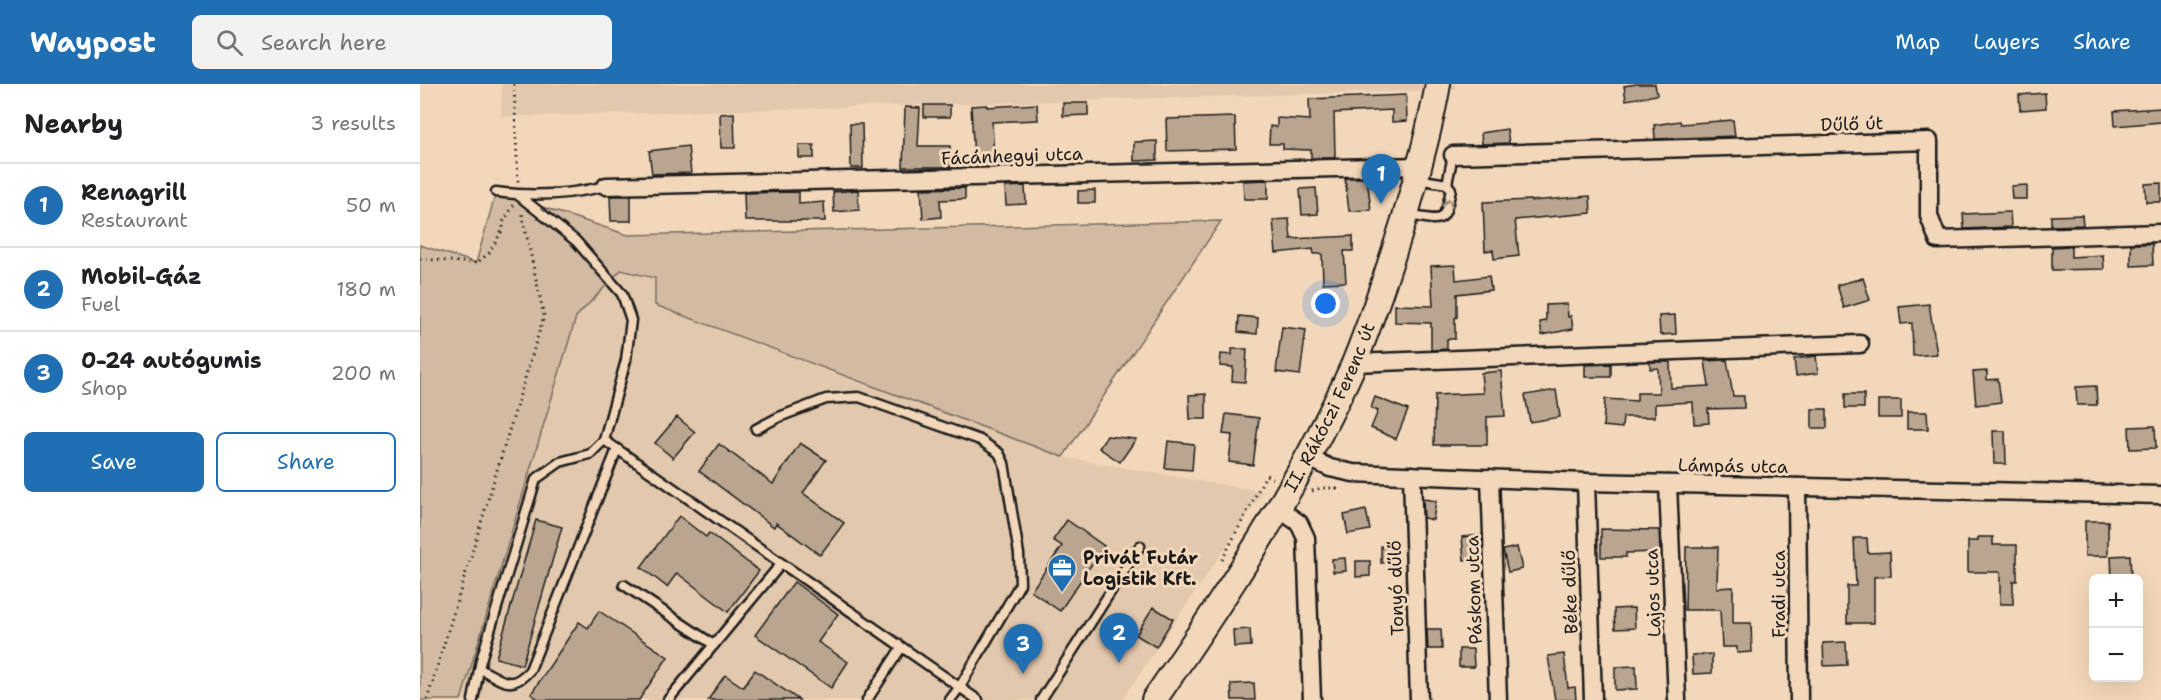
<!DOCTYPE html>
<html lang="en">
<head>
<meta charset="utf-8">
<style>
  :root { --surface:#fff; --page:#f2f2f2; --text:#202124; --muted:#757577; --line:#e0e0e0; --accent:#1f6fb2 }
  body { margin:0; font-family:"Shantell Sans",sans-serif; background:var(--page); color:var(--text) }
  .controls { position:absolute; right:18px; bottom:18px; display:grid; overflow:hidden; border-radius:9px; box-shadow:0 6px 24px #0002 }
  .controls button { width:54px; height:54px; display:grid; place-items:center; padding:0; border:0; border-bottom:2px solid var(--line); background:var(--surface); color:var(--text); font:30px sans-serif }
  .you { position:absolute; left:906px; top:220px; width:21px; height:21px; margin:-15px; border:4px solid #fff; border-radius:50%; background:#1a73e8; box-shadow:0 0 0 9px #1a73e833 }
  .badge { display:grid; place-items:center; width:39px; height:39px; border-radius:50%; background:var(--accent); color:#fff; font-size:20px; font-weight:700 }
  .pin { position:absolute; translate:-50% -50px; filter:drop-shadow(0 2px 3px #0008) }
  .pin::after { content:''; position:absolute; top:32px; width:21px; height:18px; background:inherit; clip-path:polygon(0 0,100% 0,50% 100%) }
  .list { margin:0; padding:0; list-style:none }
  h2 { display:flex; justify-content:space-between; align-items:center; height:78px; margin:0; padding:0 24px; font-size:26px }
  h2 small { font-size:20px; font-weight:400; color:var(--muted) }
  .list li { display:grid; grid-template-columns:39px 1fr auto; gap:18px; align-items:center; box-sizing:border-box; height:84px; padding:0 24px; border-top:2px solid var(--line) }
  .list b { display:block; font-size:22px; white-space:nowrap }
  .list p { margin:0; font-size:20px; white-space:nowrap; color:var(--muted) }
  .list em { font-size:20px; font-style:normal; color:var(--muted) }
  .actions { display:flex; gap:12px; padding:18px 24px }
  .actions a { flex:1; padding:14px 0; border:2px solid var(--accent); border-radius:9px; text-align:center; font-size:21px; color:var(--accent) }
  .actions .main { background:var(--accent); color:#fff }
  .icon { flex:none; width:33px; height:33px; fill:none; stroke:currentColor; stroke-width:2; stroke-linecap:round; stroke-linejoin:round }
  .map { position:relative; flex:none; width:1741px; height:616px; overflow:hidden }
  header { display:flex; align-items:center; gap:36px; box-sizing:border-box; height:84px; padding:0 30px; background:var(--accent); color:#fff }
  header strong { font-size:28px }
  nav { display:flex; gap:33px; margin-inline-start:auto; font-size:21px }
  .search { width:420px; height:54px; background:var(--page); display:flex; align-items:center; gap:15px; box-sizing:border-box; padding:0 21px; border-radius:9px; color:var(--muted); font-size:22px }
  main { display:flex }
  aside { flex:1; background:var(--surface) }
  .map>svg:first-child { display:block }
</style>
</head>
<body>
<header>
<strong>Waypost</strong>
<div class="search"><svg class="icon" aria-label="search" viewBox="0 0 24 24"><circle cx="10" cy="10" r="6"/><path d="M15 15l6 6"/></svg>Search here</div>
<nav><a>Map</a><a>Layers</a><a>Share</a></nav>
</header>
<main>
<aside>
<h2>Nearby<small>3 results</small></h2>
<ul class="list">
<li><span class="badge">1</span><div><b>Renagrill</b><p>Restaurant</p></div><em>50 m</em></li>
<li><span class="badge">2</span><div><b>Mobil-Gáz</b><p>Fuel</p></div><em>180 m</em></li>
<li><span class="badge">3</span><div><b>0-24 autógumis</b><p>Shop</p></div><em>200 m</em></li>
</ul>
<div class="actions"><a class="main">Save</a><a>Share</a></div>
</aside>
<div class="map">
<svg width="1741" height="616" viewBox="0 0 1741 616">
  <rect width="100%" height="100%" fill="#f3d7ba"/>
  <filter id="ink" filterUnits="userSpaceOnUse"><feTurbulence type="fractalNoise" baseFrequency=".0167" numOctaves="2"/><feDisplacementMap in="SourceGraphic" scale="12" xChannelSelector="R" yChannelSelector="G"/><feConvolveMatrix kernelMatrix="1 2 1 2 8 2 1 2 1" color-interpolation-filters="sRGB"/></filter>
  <g filter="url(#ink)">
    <g fill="#e2c8ad">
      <path d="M82 0H1035V5L993 7 81 33Z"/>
      <path d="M201 186 235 194V221L643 373 843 408 702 616H41L156 233Z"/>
    </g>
    <path fill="#d3bba3" stroke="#786c60" stroke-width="1.5" d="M76 108 208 151 801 137 643 373 235 221V194L201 186 156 233 41 616H0V161L56 179Z"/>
    <g fill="#baa690" stroke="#1c1c1c" stroke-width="1.5">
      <path d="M1217 0H1235L1237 11 1206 16 1204 2Z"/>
      <path d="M1625 9 1626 24 1600 26 1599 11Z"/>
      <path d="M986 11 987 37 972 38V26L914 29 915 74H891V66L863 65V60H849L850 42 857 43V34L890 36 889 15Z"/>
      <path d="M643 19H668V31L643 32Z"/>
      <path d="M617 20 618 36 572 38 574 74 554 75 551 22 567 21V23Z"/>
      <rect x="504" y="21" width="26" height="12"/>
      <path d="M485 23 500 24 498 62H530V83H483Z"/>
      <path d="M1741 24V38L1695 42 1694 27Z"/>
      <path d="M314 29 315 64H301L300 30Z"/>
      <path d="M815 33 816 65 747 67 746 35Z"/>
      <path d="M1313 36 1315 52 1235 55 1234 41 1260 37 1261 40Z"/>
      <path d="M430 40H442L443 84H431Z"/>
      <path d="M1087 45 1089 59 1062 60 1061 49Z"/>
      <path d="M737 57V76L714 77V58Z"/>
      <rect x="379" y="61" width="15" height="13"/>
      <path d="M268 62 271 89 232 90 229 67Z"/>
      <path d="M925 94H947L951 126 929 127Z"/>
      <path d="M848 96V115H824L823 97Z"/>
      <path d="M1741 99V118H1726L1725 100Z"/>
      <path d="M1607 101V115H1592L1591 102Z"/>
      <path d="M605 102 606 120 586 121 585 103Z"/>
      <path d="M545 104V115L520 116 521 133 503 135 501 105Z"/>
      <path d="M896 104 898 130 882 131 880 105Z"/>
      <path d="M438 106 439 126 414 128 413 108Z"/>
      <path d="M675 106V119H658V107Z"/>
      <path d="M379 108V120L404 118 405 137H325L324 109Z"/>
      <path d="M190 112H211V137H191Z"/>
      <path d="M1170 112 1171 129 1095 136 1099 172 1074 175 1073 166 1065 167 1063 118 1111 116V117Z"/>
      <path d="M1590 128 1591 143 1544 145 1543 130Z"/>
      <path d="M1662 131 1663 141 1631 142V132Z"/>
      <path d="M869 135 871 155 933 152V167H924L926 198 903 199 902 170H894L893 165 856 169 853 136Z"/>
      <path d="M1711 160H1732L1733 181 1711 182Z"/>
      <path d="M1651 162V173L1683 171 1684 185 1632 186V163Z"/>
      <path d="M1035 181 1036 196 1069 192 1071 206 1037 210V233L1035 234V255H1027V265L1011 266V239L975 238V221L1013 222 1011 182Z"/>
      <path d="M1443 194 1450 216 1424 224 1417 201Z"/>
      <path d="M1147 220 1148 233 1151 232 1153 245 1122 251 1120 238 1126 237V221Z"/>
      <path d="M1509 220 1517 270 1493 272 1492 239 1481 240 1479 223Z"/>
      <path d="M1255 231 1256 250 1240 251 1239 232Z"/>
      <path d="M819 232 838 234 837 250 818 248Z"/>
      <path d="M862 243 886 246 880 291 856 288Z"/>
      <path d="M812 265H827L825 298 812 297 813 283 800 282 801 270 812 271Z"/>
      <path d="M1396 272 1398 289 1376 292 1374 275Z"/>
      <path d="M1307 276 1313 312H1324V324L1288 325 1289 339 1274 340 1273 318 1235 320V333H1203L1202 344 1183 342 1185 315 1217 317V309H1239L1238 284 1230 285V278H1250L1251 304 1289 302 1285 277Z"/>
      <path d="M1191 280V293H1165V281Z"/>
      <path d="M1081 287 1085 332 1067 333V361H1014L1015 311 1063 309 1061 289Z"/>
      <path d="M1567 287V296L1578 295 1581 318 1556 321 1553 288Z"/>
      <path d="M1676 302 1677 321H1657L1656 303Z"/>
      <path d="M1136 306 1140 333 1110 338 1105 311Z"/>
      <path d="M786 310V335H770L769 311Z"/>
      <rect x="1425" y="310" width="19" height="14"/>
      <path d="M955 313 988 326 976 355 951 344 958 327 951 324Z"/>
      <rect x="1458" y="316" width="23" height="18"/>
      <rect x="1392" y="325" width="15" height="19"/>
      <path d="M1487 328H1507L1508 345H1487Z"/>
      <path d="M806 330 839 334 833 381 809 378 812 351 803 350Z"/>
      <path d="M257 333 275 348 253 374 235 359Z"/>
      <path d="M1735 342 1736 364 1710 365 1709 343Z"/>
      <path d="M1573 347H1585L1586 380H1574Z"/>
      <path d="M687 352 716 355 700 378 679 364Z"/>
      <path d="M748 357 774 360 772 386 745 384Z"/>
      <path d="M380 359 406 376 383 409 424 439 400 471 356 439 354 443 279 387 299 360 353 400Z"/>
      <path d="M1003 415 1016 417 1013 436 1004 434Z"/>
      <path d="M946 426 950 446 928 450 924 431Z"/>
      <path d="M259 432 286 453 289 449 339 487 308 528 257 489 247 503 221 483Z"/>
      <path d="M116 436 142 443 102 581 76 574Z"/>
      <path d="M647 436 684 462 640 527 611 507 642 462 633 456Z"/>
      <rect x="1665" y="437" width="23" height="35"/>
      <path d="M1181 445 1239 446 1240 468 1206 469V473H1181Z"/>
      <path d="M1062 451V474L1044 476 1042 453Z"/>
      <path d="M1558 453H1573V461H1597V497H1593V520H1580V488H1548V457H1558Z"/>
      <path d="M1434 454H1447L1448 469 1470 468 1471 492 1454 493V539H1427V502H1436Z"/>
      <path d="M961 462H976V478L961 479Z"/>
      <path d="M1097 463 1102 485 1088 488 1083 466Z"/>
      <path d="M1266 463H1298L1297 504 1313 503V539H1331L1332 568 1317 569V563H1302L1300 526H1265Z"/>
      <path d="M1710 471 1711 495H1692L1691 472Z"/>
      <path d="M925 474 926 487 913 488 912 475Z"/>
      <path d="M936 477H950V492L936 493Z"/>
      <path d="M374 498 418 530 398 558 428 578 411 604 335 551Z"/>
      <path d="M733 523 753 535 736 563 716 551Z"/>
      <path d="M1214 524 1215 544 1195 545 1194 525Z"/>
      <path d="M179 527 248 573 219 616H120L111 610 159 538 168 544Z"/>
      <path d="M830 545 831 562 814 563 813 546Z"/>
      <path d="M1007 545H1021L1022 565H1008Z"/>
      <path d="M1426 558 1427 581 1404 582 1403 559Z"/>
      <path d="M1039 565H1053L1054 583H1039Z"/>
      <path d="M1144 570 1148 604 1155 603 1156 616H1135L1128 572Z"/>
      <path d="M1292 570V589L1273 590 1272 571Z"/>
      <path d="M1216 582 1217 605 1195 606V583Z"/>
      <path d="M335 586 379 616H288L305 591 323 603Z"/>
      <path d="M834 599 835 616H812L811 600Z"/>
    </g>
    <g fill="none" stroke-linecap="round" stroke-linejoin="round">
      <g stroke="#1c1c1c" stroke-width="13">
        <g id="service">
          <path d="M1027 100 1033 71"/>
          <path d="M76 108C114 113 149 111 186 102"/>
          <path d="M989 131C1023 137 1024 141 1031 105L1027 100 997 95"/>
          <path d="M336 345 359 333 406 315 439 313 560 356 579 369 584 379 599 470 600 500 539 604 530 616"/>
          <path d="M184 356 558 616"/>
          <path d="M204 501 294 561"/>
          <path d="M60 585C83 596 90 608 110 586L197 365"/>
          <path d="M53 616 61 576 116 395 140 378 170 370 184 356 206 276 211 236 202 210 156 157 98 111"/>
          <path d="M248 616 361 480"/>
          <path d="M447 616 481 564"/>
          <path d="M621 616 720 462"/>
        </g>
      </g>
      <g stroke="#1c1c1c" stroke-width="21">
        <g id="minor">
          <path d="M1033 71 1509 57V132L1518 156 1741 149"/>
          <path d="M186 102 1000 82"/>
          <path d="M934 279 1440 260"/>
          <path d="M887 373 910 384 933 389 1166 398 1741 411"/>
          <path d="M992 391 999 616"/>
          <path d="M1070 394 1078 616"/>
          <path d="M1166 398 1173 616"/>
          <path d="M1248 400 1257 616"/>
          <path d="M1377 403 1379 616"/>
          <path d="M859 425 879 439 886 454 892 616"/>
        </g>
      </g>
      <g stroke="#1c1c1c" stroke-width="28">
        <g id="secondary">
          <path id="s1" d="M734 616C790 535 844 454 891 367 906 338 922 308 935 277 955 227 972 175 988 123 999 83 1011 42 1018 0"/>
        </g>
      </g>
      <g stroke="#1c1c1c" stroke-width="3" stroke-dasharray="1.5 4.5" stroke-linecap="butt">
        <path d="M94 0 98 100"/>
        <path d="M0 175 57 179 69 169 83 145V138L94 121"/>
        <path d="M892 407 901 404H917L918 400"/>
        <path d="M802 476 846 391 854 395"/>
        <path d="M7 616 124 232 102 130"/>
      </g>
      <use href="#service" stroke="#f3d7ba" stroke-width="8"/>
      <use href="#minor" stroke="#f3d7ba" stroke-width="16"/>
      <use href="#secondary" stroke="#f3d7ba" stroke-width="24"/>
    </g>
    <defs><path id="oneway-chevron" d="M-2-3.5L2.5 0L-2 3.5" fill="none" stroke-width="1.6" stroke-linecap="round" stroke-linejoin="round" transform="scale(1.5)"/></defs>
    <use stroke="#928373" href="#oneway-chevron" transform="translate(1028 119) rotate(-77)"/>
  </g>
  <defs>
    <g id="office-pin" transform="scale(1.5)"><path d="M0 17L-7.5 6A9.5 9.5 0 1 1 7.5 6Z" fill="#1f6fb2" stroke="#f3d7ba"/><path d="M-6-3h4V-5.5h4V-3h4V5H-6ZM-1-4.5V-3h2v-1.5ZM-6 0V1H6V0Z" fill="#fff"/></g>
  </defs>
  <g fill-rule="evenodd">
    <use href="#office-pin" x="642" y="484"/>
  </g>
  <g text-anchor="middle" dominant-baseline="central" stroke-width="6" stroke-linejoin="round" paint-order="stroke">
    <g font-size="18" fill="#1c1c1c" stroke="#f3d7ba">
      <text transform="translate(1432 40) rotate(-2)">Dűlő út</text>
      <text transform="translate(592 72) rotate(-2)">Fácánhegyi utca</text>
      <text stroke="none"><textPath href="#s1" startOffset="342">II. Rákóczi Ferenc út</textPath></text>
      <text transform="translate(1313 382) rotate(1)">Lámpás utca</text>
      <text transform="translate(976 504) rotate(-92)">Tonyó dűlő</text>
      <text transform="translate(1054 506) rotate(-92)">Páskom utca</text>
      <text transform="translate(1150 508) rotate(-92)">Béke dűlő</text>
      <text transform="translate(1233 509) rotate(-92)">Lajos utca</text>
      <text transform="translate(1359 510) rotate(-90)">Fradi utca</text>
    </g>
    <g font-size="18" font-weight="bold" fill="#1c1c1c" stroke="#f3d7ba" text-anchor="start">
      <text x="663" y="474">Privát Futár<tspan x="663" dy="21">Logistik Kft.</tspan></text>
    </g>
  </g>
</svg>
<div class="controls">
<button>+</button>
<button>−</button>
</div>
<div class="you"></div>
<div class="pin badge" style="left:961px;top:120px">1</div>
<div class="pin badge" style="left:699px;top:579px">2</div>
<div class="pin badge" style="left:603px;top:590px">3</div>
</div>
</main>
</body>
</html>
